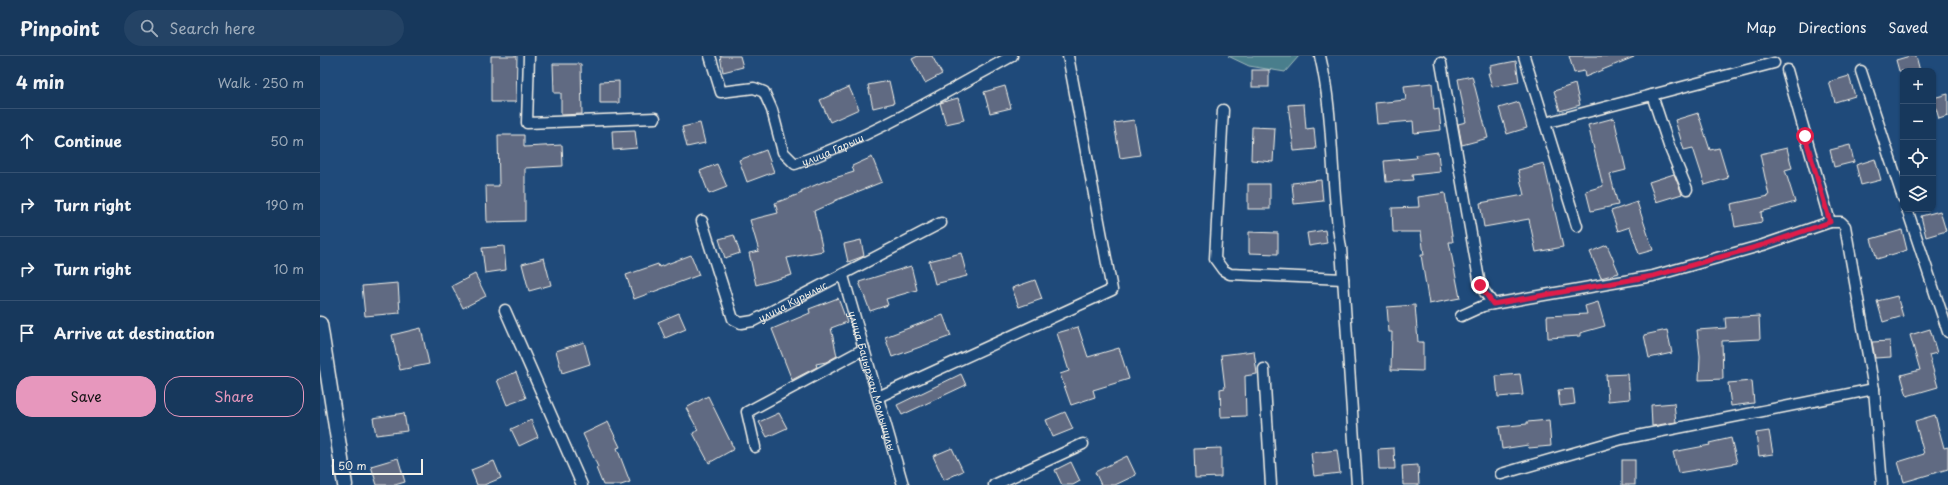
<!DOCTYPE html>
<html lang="en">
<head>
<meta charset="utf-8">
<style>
  :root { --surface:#17385c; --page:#244365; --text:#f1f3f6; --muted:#9eacbb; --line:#365272; --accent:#e797bd }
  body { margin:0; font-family:"Playpen Sans",sans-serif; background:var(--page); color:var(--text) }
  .controls { position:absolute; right:12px; top:12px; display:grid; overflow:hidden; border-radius:8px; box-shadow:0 1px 3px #0004 }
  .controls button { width:36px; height:36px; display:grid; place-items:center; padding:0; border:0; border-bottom:1px solid var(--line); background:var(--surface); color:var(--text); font:20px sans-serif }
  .scale { position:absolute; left:12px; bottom:10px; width:91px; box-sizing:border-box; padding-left:4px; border:2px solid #f4f1e8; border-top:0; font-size:11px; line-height:14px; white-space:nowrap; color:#f4f1e8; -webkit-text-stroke:3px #1f4a7a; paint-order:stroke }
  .stop { position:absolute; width:12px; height:12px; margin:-9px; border:3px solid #e11d48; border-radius:50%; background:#fff }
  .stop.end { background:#e11d48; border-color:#fff; box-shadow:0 1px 4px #0008 }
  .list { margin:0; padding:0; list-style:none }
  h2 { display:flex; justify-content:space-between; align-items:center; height:52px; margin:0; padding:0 16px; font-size:17px }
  h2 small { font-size:13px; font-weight:400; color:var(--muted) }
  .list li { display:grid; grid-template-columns:26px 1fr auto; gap:12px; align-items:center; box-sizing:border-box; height:64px; padding:0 16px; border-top:1px solid var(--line) }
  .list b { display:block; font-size:15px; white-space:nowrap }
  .list em { font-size:13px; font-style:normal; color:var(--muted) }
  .actions { display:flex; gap:8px; padding:12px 16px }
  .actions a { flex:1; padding:9px 0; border:1px solid var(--accent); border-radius:16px; text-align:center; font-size:14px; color:var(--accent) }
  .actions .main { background:var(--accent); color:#111 }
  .icon { flex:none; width:22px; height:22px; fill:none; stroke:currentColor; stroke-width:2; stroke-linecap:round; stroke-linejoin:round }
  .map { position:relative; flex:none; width:1628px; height:429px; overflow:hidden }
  header { display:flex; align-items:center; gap:24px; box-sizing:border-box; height:56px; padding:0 20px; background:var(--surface); border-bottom:1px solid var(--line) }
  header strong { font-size:19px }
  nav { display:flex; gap:22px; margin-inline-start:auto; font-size:14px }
  .search { width:280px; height:36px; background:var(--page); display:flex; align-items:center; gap:10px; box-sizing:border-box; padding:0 14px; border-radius:22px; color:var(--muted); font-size:15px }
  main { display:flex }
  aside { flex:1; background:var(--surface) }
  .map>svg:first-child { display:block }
</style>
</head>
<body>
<header>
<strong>Pinpoint</strong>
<div class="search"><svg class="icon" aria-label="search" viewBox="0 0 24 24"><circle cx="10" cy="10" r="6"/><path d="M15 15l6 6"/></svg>Search here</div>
<nav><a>Map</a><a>Directions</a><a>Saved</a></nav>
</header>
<main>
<aside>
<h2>4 min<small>Walk · 250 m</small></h2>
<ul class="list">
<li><svg class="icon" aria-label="ahead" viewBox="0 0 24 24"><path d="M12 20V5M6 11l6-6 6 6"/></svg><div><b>Continue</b></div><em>50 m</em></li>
<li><svg class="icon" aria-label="right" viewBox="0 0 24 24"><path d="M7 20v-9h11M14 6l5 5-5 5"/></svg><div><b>Turn right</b></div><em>190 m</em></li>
<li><svg class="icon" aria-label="right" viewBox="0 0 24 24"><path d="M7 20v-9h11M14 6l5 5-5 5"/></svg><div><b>Turn right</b></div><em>10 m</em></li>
<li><svg class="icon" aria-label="arrive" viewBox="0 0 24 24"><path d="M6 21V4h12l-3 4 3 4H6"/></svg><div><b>Arrive at destination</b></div></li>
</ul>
<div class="actions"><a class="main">Save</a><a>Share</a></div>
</aside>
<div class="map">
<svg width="1628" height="429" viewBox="0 0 1628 429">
  <rect width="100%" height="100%" fill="#1f4a7a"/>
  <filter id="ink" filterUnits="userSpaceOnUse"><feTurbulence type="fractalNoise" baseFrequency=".025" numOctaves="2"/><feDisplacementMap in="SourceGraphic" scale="8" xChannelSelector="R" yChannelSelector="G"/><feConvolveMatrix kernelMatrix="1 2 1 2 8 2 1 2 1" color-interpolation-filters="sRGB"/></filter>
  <g filter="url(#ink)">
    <path fill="#497e8c" stroke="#9eb8ba" d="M908 0H979L965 16 929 10Z"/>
    <g fill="#616b82" stroke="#f4f1e8">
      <path d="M171 0H197L196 46H171Z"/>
      <path d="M400 0H420L423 11 403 16Z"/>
      <path d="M598 0H612L622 18 605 27 592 3Z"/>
      <path d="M1249 0H1314V1L1265 21 1264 15 1254 17Z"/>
      <path d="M1590 0H1596L1600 15H1579L1576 4Z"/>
      <path d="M1196 5 1199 26 1172 31 1168 17H1171L1170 10Z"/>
      <path d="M233 8H261L262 58 241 59V37H234Z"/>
      <rect x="932" y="14" width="17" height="17"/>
      <path d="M1152 20 1168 82 1142 89 1138 68 1146 66 1138 23Z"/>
      <path d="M1529 20 1535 40 1515 46 1509 26Z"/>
      <path d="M299 25V47H280V26Z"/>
      <path d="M569 25 574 47 553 52 548 29Z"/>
      <path d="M1112 27 1114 54 1119 53 1121 74 1094 77 1093 65 1057 68 1055 47 1086 44 1084 30Z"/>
      <path d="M1255 28 1260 49 1240 55 1234 35Z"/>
      <path d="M685 30 691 52 670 57 664 36Z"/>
      <path d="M529 31 539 53 510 66 500 44Z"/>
      <path d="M1628 38V60L1619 63 1613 42Z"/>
      <path d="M638 42 644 64 626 68 620 47Z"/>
      <path d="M1199 46 1207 72 1187 78 1179 52Z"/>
      <path d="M984 48 986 73 994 72 996 93 974 95 968 49Z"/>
      <path d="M1378 57 1390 94 1399 92 1408 122 1385 129 1373 92 1364 94 1355 64Z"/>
      <path d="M1294 62 1306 114 1290 118 1298 149 1271 155 1266 135 1283 130 1268 69Z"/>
      <path d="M814 64 820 99 800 102 794 67Z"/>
      <path d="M380 67 385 87 367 91 362 71Z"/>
      <path d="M932 71 955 72 953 106 931 104Z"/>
      <path d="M315 74 317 92 293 94 292 75Z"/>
      <path d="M178 79H204V91L242 89 243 110 205 112V165L167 166 166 130H179Z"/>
      <path d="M1530 89 1534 106 1514 111 1510 94Z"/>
      <path d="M1467 92 1472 112 1465 114 1475 146 1441 156 1442 166 1415 171 1411 148 1449 140 1440 98Z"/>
      <path d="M446 94 454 116 427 126 419 104Z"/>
      <path d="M1118 96 1120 116 1092 119 1093 124 1066 126 1064 105 1096 102 1095 99Z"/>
      <path d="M552 101 562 126 514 145V146L494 155 503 195 467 202 472 219 436 229 429 197 439 195 430 164 458 157 455 147 482 137 481 135 505 125 534 116 532 110Z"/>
      <path d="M1555 103 1561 124 1541 129 1536 109Z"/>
      <path d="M1224 107 1243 191 1216 196 1209 163 1164 171 1160 147 1204 139 1198 114Z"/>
      <path d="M397 108 407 131 389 138 380 115Z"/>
      <path d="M1354 118 1362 138 1336 146 1329 126Z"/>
      <path d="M1001 124 1003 145 974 148 972 127Z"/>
      <rect x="928" y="128" width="22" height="25"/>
      <path d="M1125 137 1133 186H1129L1140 242 1109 248 1101 199H1104L1101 176H1073L1072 152 1099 151 1098 141Z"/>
      <path d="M1317 146 1333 194 1319 198 1310 171 1298 175 1291 155Z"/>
      <path d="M1620 155 1626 175 1606 181 1601 160Z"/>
      <path d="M1005 174 1007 187 989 190 987 177Z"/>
      <path d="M1582 174 1587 194 1557 203 1551 183Z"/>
      <path d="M929 176 958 177V198L929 197Z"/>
      <path d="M414 179 420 197 405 202 399 183Z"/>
      <path d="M541 184 544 200 528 206 524 188Z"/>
      <path d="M1287 189 1299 217 1281 222 1270 196Z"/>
      <path d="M184 190 186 214 165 217 162 192Z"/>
      <path d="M641 197 647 220 615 228 609 205Z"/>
      <path d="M371 199 379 219 314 243 306 219 338 208 339 211Z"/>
      <path d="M224 202 231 229 209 235 202 208Z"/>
      <path d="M591 210 597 234 566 243 568 249 550 255 539 226Z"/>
      <path d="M155 218 166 240 143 252 132 230Z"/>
      <path d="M715 224 722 243 699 251 692 232Z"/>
      <path d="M78 227 80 257 45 260 42 230Z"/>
      <path d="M1577 240 1583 260 1563 266 1557 245Z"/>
      <path d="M518 242 527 266 511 272 517 300 506 306 496 308 497 311 472 324 452 273 490 257 489 253Z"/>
      <path d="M1278 246 1285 270 1260 277V280L1228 282 1227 260 1267 258 1265 250Z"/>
      <path d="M1095 249 1098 286H1103V315L1071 314 1072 276H1069L1067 251Z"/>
      <path d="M359 257 366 273 345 282 338 266Z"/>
      <path d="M623 259 631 280 572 301 565 281Z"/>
      <path d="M1439 260 1440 283 1402 285 1403 323 1379 324 1380 300 1377 274 1406 272 1405 262Z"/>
      <path d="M758 271 768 301 799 292 809 323 773 334 775 341 751 349 740 318 749 315 737 277Z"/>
      <path d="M101 272 109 308 80 314 72 279Z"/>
      <path d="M1610 273 1617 297 1609 299 1618 331 1587 340 1581 319 1600 314 1590 279Z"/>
      <path d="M1347 274 1352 297 1329 302 1324 279Z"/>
      <path d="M1570 285 1571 301 1555 302 1552 286Z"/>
      <path d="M264 286 270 308 242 317 236 295Z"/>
      <path d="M934 295 937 318 925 320 926 360 901 361 900 333 905 332 901 299Z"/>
      <path d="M196 316 206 342 187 349 177 324Z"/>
      <path d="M641 318 646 329 582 359 577 349Z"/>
      <path d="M1200 318 1203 339 1178 341 1176 320Z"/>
      <path d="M1308 318 1310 343 1288 345 1286 319Z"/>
      <path d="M1432 325 1434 347 1411 350 1408 327Z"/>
      <path d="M1253 333 1255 348 1240 350 1238 334Z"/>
      <path d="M388 340 414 393 389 407 373 377 378 374 366 352Z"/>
      <path d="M1354 347 1356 366 1332 370 1331 349Z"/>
      <path d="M745 356 753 373 733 381 726 364Z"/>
      <path d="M84 357 87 375 56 379 53 362Z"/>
      <path d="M459 357 467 372 447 381 439 366Z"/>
      <path d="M1615 359 1624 392 1628 391V413L1584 426 1578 406 1604 398 1595 365Z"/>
      <path d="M211 364 218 381 199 390 191 373Z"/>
      <path d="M1229 364 1231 390 1209 392 1208 389 1182 393 1179 371 1207 368V366Z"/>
      <path d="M288 366 300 391 297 392 310 426 301 429H283L276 412 278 411 263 378Z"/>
      <path d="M1449 375 1453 398 1439 400 1436 377Z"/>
      <path d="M1411 382 1417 407 1358 417 1353 396 1390 389 1389 387Z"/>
      <path d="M632 392 643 415 624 424 613 400Z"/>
      <path d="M901 392V421L875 422 874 393Z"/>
      <path d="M1074 392 1075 413H1059L1058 393Z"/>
      <path d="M1017 394 1020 417 994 420 991 397Z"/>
      <path d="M807 400 816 419 795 429H781L775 416Z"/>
      <path d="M78 402 85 426 75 429H57L51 410Z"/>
      <rect x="1302" y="404" width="13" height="25"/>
      <path d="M174 405 181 422 164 429H157L151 414Z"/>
      <path d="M751 406 760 425 753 429H742L735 414Z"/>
      <path d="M1098 409 1099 429H1083L1082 410Z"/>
    </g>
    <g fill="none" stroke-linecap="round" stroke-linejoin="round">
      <g stroke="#f4f1e8" stroke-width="13">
        <g id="minor">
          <path d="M209 0 207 67 335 62"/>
          <path id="s1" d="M390 0 401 36 434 32 444 36 452 54 463 96 475 108C551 81 621 39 692 0"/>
          <path d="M1000 0C1015 63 1010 129 1021 192L1037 429"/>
          <path d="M1204 0 1257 170"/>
          <path d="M1121 7 1160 229 1173 248"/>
          <path d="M1467 14 1510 166"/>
          <path d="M1541 15 1583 142"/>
          <path d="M1332 39 1349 90 1367 133"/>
          <path d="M903 54 895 203 903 214 910 218 1023 223"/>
          <path d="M1225 67 1454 7"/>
          <path d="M1587 153 1628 276"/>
          <path id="s2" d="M382 165 413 263 421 267 433 265 621 167"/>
          <path id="s3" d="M523 220 583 429"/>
          <path d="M185 254 262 429"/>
          <path d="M1141 260 1163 250 1173 248 1333 220 1443 189 1510 166H1521L1525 170 1554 333 1562 429"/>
          <path d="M944 313 951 429"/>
          <path d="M558 341 792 234 748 0"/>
          <path d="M435 391 427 356 544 293"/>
          <path d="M1181 418 1302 383 1554 333"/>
          <path d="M674 429 763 388"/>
        </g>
      </g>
      <g stroke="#f4f1e8" stroke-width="17">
        <path id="secondary" d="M0 268 25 429"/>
      </g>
      <use href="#minor" stroke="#1f4a7a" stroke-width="10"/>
      <use href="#secondary" stroke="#1f4a7a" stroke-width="14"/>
    </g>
  </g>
  <g fill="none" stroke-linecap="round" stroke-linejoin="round" filter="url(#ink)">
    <path stroke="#e11d48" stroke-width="5" d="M1160 229 1173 248 1333 220 1443 189 1510 166 1485 80"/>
  </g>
  <g text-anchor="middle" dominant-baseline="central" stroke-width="3" stroke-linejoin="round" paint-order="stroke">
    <g font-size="10" fill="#f4f1e8" stroke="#1f4a7a">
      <text stroke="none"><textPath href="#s1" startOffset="202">улица Гарыш</textPath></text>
      <text stroke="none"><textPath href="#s2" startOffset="168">улица Курылыс</textPath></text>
      <text stroke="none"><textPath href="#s3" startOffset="109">улица Бауыржан Момышулы</textPath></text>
    </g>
  </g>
</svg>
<div class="controls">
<button>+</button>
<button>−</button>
<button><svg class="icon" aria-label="locate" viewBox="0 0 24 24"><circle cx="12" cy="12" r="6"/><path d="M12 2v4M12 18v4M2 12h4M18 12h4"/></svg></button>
<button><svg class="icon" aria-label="layers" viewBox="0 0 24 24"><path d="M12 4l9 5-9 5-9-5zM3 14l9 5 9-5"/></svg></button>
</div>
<div class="scale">50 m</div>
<div class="stop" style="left:1485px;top:80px"></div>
<div class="stop end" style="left:1160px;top:229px"></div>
</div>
</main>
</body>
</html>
